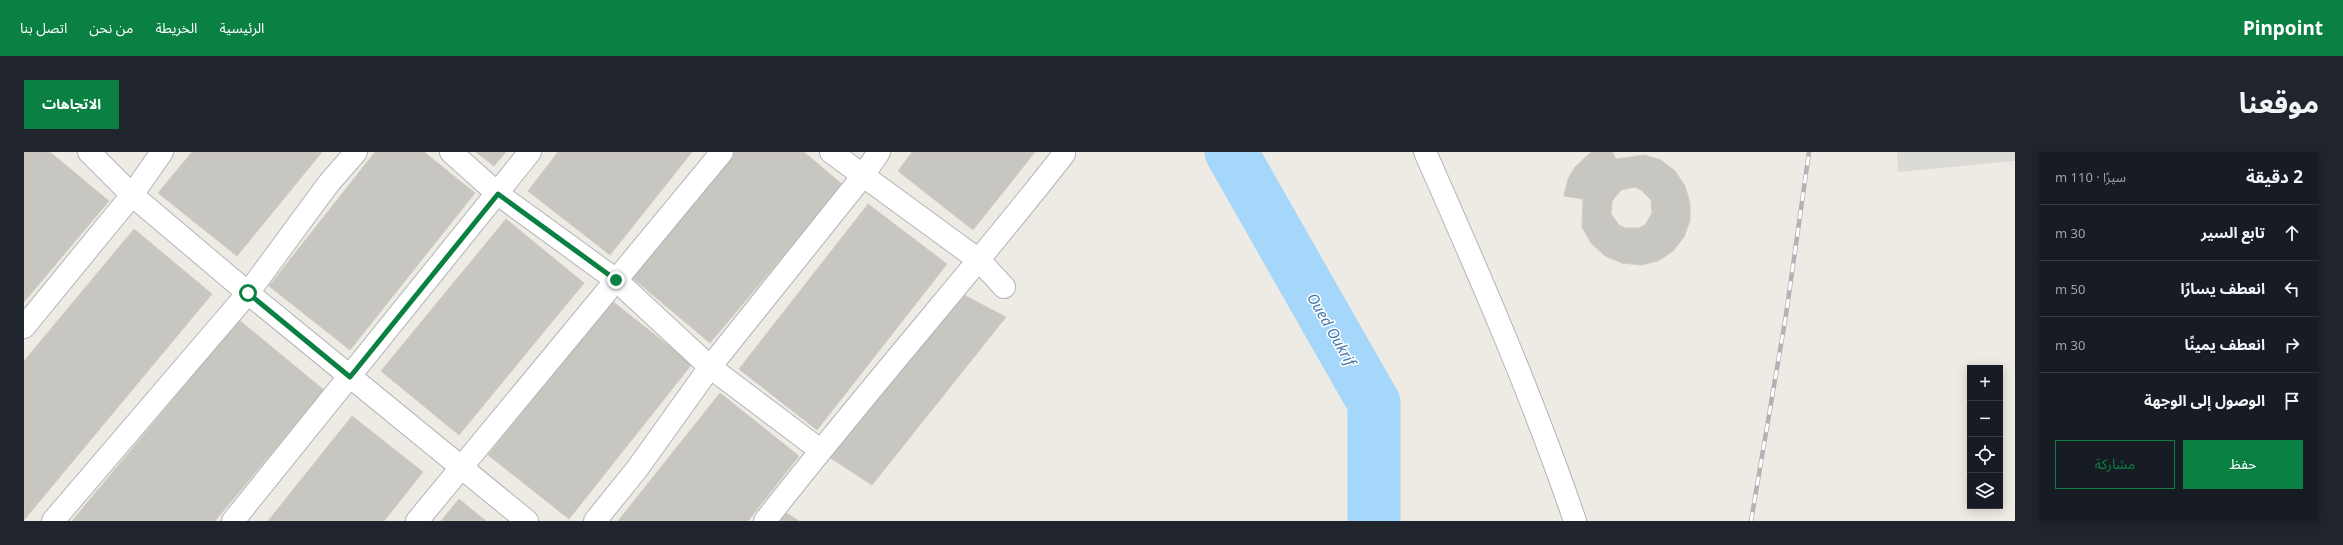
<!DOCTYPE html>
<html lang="ar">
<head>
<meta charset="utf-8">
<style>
  :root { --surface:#171b24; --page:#20242c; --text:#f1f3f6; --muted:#9ea1a6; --line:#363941; --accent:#0b8043 }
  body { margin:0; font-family:"Noto Sans","Noto Sans Arabic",sans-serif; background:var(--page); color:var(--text); direction:rtl }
  .controls { position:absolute; right:12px; bottom:12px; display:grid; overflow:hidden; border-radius:0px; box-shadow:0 2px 10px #0003 }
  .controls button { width:36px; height:36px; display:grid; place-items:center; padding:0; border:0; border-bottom:1px solid var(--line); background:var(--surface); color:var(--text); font:20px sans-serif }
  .stop { position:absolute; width:12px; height:12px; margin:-9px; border:3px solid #0b8043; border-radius:50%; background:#fff }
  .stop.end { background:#0b8043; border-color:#fff; box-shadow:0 1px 4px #0008 }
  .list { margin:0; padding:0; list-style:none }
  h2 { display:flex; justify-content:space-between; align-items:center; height:52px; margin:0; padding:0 16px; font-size:17px }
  h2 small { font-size:13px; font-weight:400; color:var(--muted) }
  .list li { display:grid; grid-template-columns:26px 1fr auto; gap:12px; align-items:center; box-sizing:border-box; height:56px; padding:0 16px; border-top:1px solid var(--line) }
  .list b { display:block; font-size:15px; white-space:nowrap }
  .list em { font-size:13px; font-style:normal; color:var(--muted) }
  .actions { display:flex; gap:8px; padding:12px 16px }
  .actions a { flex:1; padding:9px 0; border:1px solid var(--accent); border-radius:0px; text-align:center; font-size:14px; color:var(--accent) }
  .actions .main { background:var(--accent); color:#fff }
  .icon { flex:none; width:22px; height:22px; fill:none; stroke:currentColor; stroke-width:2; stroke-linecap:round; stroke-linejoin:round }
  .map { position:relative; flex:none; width:1991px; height:369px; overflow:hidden; direction:ltr; border-radius:0px }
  header { display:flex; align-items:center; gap:24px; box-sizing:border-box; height:56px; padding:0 20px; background:var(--accent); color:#fff }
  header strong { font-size:19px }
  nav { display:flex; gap:22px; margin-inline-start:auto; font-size:14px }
  .intro { display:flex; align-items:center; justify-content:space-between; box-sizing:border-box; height:96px; padding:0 24px }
  h1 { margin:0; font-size:28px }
  .button { padding:10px 18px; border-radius:0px; background:var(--accent); color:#fff; font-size:14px; font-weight:700 }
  main { display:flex; gap:24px; padding:0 24px }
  aside { flex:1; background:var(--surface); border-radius:0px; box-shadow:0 2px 10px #0003 }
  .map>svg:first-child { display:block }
</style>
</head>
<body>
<header>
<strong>Pinpoint</strong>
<nav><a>الرئيسية</a><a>الخريطة</a><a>من نحن</a><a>اتصل بنا</a></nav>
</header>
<div class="intro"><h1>موقعنا</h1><a class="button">الاتجاهات</a></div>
<main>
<aside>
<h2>2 دقيقة<small>سيرًا · 110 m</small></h2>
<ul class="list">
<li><svg class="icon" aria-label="ahead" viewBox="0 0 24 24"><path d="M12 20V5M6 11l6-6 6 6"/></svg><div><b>تابع السير</b></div><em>30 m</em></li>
<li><svg class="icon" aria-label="left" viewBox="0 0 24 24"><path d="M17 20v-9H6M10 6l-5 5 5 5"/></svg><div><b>انعطف يسارًا</b></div><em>50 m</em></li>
<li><svg class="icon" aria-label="right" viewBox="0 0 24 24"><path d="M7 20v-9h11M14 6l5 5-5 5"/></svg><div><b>انعطف يمينًا</b></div><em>30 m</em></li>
<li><svg class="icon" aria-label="arrive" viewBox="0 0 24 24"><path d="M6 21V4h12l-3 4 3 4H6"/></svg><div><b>الوصول إلى الوجهة</b></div></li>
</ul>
<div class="actions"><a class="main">حفظ</a><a>مشاركة</a></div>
</aside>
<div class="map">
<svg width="1991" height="369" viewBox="0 0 1991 369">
  <rect width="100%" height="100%" fill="#edebe3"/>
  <path fill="#dcdad5" d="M1873 0H1991V9L1874 20Z"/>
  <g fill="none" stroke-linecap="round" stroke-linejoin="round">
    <path stroke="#a5d7fb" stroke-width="53" d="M1207 0 1350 251V369"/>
  </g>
  <g fill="#c8c6c0" stroke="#d2ccc2" fill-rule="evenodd">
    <path d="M0 0H26L85 49 0 150Z"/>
    <path d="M168 0H298L213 104 134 41Z"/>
    <path d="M351 0H400L451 41 326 198 245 134Z"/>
    <path d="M452 0H482L470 14Z"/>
    <path d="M534 0H668L586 103 504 39Z"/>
    <path d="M709 0H780L819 33 686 191 605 123Z"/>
    <path d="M888 0H1011L949 78 874 19Z"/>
    <path d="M1567 0H1588L1592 7 1620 3 1637 8 1651 19 1661 34 1666 51V68L1660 85 1649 99 1634 109 1617 113 1598 111 1581 104 1567 91 1558 75 1559 47 1540 44 1544 27 1551 15ZM1611 35 1617 38 1627 48 1628 61 1621 73 1615 76H1601L1595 73 1587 62 1588 49 1597 38Z"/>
    <path d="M844 52 923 112 793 278 715 217Z"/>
    <path d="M482 67 560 131 435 283 357 219Z"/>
    <path d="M110 77 188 142 0 368V209Z"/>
    <path d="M938 142 982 165 848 333 802 303Z"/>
    <path d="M588 149 668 212 545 367 464 303Z"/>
    <path d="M215 168 300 238 191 369H48Z"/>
    <path d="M696 241 775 304 724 369H594Z"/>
    <path d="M328 264 399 320 360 369H244Z"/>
    <path d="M435 347 462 369H417Z"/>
    <path d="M759 359 775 369H752Z"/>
  </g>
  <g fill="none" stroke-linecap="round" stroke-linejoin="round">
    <g stroke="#b1b4b8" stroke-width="24">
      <g id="minor">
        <path d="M65 0 108 43 224 141 503 369"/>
        <path d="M427 0 474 42 592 128 686 215 796 298"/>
        <path d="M807 0 956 109 980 135"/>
        <path d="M0 175 108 43 138 0"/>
        <path d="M29 369 224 141 305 31 332 0"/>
        <path d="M209 369 506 0"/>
        <path d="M393 369 698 0"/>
        <path d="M571 369 613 317 686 215 838 25 855 0"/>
        <path d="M741 369C838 244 943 126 1040 2"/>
      </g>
    </g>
    <g stroke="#b1b4b8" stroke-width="24">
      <path id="tertiary" d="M1401 0C1455 122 1508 243 1551 369"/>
    </g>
    <use href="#minor" stroke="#fff" stroke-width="22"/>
    <use href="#tertiary" stroke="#fff" stroke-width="22"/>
    <g stroke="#b2b3b3" stroke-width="4.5">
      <path id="rail" d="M1727 369 1762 163 1785 0"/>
    </g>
    <use href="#rail" stroke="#fff" stroke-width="3" stroke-dasharray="9" stroke-linecap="butt"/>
  </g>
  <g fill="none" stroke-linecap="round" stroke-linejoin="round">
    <path stroke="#0b8043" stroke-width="5" d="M224 141 326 225 474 42 592 128"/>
  </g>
  <g text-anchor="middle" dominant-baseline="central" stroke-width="3" stroke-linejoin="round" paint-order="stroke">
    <g font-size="15" font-style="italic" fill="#4378ad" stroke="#fff">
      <text transform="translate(1308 177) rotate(60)">Oued Oukrif</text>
    </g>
  </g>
</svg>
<div class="controls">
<button>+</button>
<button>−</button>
<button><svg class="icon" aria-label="locate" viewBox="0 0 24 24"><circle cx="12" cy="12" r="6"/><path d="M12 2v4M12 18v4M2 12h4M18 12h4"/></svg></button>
<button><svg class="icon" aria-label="layers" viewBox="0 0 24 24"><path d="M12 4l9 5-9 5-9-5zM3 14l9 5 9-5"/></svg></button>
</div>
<div class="stop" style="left:224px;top:141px"></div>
<div class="stop end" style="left:592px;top:128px"></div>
</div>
</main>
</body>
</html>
